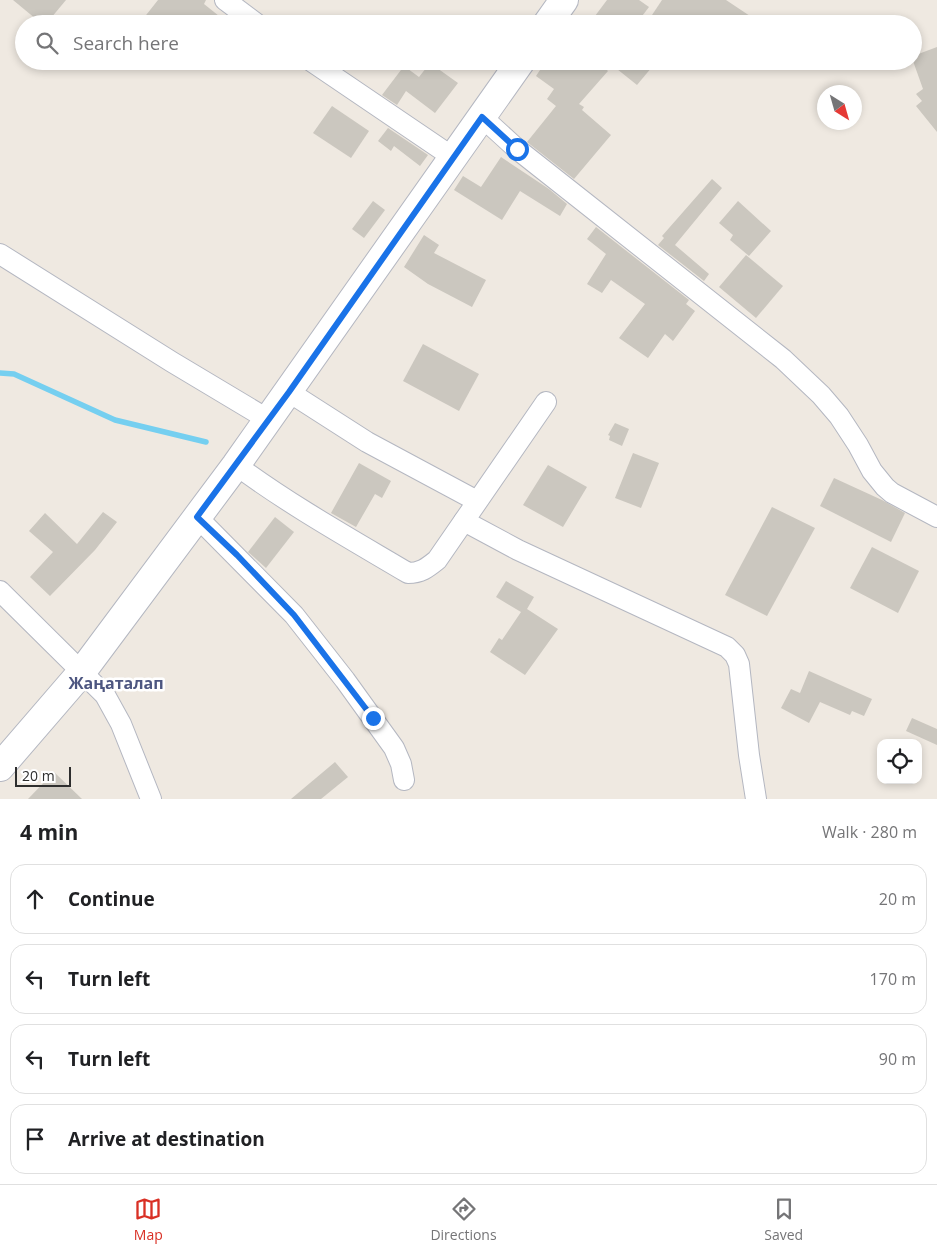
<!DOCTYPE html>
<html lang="en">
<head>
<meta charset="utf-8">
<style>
  :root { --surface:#fff; --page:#f2f2f2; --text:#202124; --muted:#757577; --line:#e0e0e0; --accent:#d93025 }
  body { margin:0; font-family:"Open Sans",sans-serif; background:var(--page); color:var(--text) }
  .controls { position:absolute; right:15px; bottom:15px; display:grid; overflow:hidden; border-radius:10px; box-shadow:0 2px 8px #0003 }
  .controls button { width:45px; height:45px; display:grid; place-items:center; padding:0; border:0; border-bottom:1px solid var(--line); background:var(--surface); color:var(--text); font:25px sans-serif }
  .compass { position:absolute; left:817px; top:85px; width:45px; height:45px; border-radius:50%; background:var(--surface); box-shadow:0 2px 8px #0003; rotate:143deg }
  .scale { position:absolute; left:15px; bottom:12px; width:56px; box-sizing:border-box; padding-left:5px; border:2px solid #2e2e2e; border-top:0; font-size:14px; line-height:18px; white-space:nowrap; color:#2e2e2e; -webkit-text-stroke:4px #fff; paint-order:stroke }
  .stop { position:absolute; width:15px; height:15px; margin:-11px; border:4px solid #1a73e8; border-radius:50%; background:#fff }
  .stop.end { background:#1a73e8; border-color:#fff; box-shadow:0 1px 5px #0008 }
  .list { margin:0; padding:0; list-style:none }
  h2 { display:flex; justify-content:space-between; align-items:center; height:65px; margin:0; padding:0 20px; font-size:21px }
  h2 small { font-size:16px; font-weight:400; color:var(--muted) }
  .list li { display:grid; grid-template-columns:32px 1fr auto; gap:15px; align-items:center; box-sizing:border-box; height:70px; margin:0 10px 10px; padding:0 10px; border:1px solid var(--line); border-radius:15px }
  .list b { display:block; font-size:19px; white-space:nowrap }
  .list em { font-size:16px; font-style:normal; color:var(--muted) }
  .icon { flex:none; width:28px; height:28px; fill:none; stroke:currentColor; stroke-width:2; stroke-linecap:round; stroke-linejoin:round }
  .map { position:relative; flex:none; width:937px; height:799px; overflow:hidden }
  .search { position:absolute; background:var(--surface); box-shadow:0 2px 8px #0003; left:15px; right:15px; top:15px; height:55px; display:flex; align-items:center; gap:12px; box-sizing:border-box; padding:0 18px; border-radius:28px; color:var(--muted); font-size:19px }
  .sheet { height:385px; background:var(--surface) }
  nav { display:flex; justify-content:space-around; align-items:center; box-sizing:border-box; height:70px; border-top:1px solid var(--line); background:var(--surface); font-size:14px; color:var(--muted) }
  nav a { display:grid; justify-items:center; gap:2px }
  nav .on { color:var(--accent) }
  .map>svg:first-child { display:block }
</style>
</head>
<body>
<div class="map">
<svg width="937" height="799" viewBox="0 0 937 799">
  <rect width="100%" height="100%" fill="#efe9e1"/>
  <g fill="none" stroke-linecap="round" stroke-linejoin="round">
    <path stroke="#75cff0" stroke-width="5.5" d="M0 373 14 374 115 420 206 442"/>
  </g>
  <g fill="#cbc7bf">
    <path d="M13 0H66L46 24H42Z"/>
    <path d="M158 0H206L204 4 229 24H205L195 15 188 24H139Z"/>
    <path d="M607 0H639L649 7 636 24H589Z"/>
    <path d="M662 0H726L762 24H646Z"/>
    <path d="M937 47V132L916 106 922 101 916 94 923 89 913 61V56Z"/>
    <path d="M546 61H597L608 71 579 104 584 107 582 110 611 135 574 179 527 142 556 106 547 99 554 89 536 76Z"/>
    <path d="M607 61H657L637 85Z"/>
    <path d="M430 63 458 83 435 113 406 91 397 105 382 95 404 66 419 77Z"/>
    <path d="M332 106 369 131 351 158 313 133Z"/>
    <path d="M388 128 428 155 420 166 394 146 391 151 378 141Z"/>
    <path d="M501 157 549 189 567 204 560 216 520 191 502 220 454 190 463 176 481 187Z"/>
    <path d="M712 179 722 188 675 245 709 274 704 281 658 245 664 238 662 236Z"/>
    <path d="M373 201 385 210 364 238 352 229Z"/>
    <path d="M738 201 771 231 749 256 730 240 733 235 719 223Z"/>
    <path d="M596 227 689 300 686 304 695 311 673 341 665 334 648 358 619 338 645 304 611 280 602 293 587 284 606 254 587 239Z"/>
    <path d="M424 235 439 245 434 253 486 280 472 307 428 284 404 267Z"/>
    <path d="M746 255 783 286 756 318 719 287Z"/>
    <path d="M423 344 479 374 459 411 403 381Z"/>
    <path d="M615 423 629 429 622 446 609 440 610 436 608 435Z"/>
    <path d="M633 453 659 463 641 508 615 498Z"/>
    <path d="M359 463 391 481 382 498 375 494 356 527 331 513Z"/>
    <path d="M548 465 587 487 563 527 523 505Z"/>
    <path d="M834 478 882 500 905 513 891 542 820 506Z"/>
    <path d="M772 507 815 528 767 616 725 595Z"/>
    <path d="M103 512 117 522 95 550 50 596 30 577 53 552 29 531 45 513 77 544Z"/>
    <path d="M275 517 294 532 266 568 248 552Z"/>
    <path d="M872 547 919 571 898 613 850 588Z"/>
    <path d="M506 581 534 597 527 609 558 629 525 675 490 652 499 638 502 640 521 612 496 597Z"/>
    <path d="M809 671 872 699 864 716 852 711 850 715 820 702 809 723 781 708 791 689 800 693Z"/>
    <path d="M912 718 937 729V745L906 731Z"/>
    <path d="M335 762 348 777 321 799H291Z"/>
    <path d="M54 772 82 799H28Z"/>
  </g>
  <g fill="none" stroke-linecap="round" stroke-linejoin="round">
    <g stroke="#b4b7c1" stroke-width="22">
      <g id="street">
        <path d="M225 0 257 24"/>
        <path d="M311 61 454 158"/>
        <path d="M482 117 517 149 783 359 821 395 839 416 858 445 872 471 885 487 892 493 937 517"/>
        <path d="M0 254 172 362 269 420"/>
        <path d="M289 392 367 442 477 501"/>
        <path d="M236 465C290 505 349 538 408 573 421 573 427 568 437 560L546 402"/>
        <path d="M197 517 294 615 345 680 394 748 401 764 404 780"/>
        <path d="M464 521 518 550 727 647 735 655 739 664 749 755 756 799"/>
        <path d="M0 591 105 695 121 724 151 799"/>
      </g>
    </g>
    <g stroke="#b4b7c1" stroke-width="30">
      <g id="secondary">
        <path d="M547 24 564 0"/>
        <path d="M0 767 81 673 236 465 521 61"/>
      </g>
    </g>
    <use href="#street" stroke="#fff" stroke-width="20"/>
    <use href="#secondary" stroke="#fff" stroke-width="28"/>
  </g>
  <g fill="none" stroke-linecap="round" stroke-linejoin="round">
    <path stroke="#1a73e8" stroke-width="6" d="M373 718 294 615 237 555 197 517 289 392 482 117 517 149"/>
  </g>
  <g text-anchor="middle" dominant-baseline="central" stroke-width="5" stroke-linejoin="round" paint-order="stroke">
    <g font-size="16" font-weight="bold" fill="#4d5680" stroke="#fff">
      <text x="116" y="683">Жаңаталап</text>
    </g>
  </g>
</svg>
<div class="controls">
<button><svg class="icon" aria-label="locate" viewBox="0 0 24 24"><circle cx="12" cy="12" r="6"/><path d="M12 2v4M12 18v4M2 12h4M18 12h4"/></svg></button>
</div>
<svg class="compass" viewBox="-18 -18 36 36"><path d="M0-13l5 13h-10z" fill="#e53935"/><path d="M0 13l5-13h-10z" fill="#757577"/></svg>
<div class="scale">20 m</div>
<div class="stop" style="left:517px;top:149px"></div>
<div class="stop end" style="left:373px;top:718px"></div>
<div class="search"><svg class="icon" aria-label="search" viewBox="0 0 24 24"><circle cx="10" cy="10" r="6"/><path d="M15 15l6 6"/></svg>Search here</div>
</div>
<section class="sheet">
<h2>4 min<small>Walk · 280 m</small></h2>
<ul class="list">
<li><svg class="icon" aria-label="ahead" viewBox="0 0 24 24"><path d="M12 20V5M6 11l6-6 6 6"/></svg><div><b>Continue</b></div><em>20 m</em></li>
<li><svg class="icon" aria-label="left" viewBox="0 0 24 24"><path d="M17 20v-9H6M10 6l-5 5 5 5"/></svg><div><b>Turn left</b></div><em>170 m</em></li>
<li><svg class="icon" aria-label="left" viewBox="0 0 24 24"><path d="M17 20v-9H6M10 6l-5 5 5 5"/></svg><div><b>Turn left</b></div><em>90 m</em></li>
<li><svg class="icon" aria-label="arrive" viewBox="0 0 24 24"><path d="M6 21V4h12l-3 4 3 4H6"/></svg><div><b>Arrive at destination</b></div></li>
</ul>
</section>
<nav>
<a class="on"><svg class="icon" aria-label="map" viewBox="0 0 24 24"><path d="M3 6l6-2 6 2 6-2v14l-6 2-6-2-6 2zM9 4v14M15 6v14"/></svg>Map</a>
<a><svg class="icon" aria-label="directions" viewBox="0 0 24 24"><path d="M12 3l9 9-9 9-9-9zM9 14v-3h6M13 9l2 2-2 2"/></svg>Directions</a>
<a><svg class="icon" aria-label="saved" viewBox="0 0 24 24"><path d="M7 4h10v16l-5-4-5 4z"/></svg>Saved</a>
</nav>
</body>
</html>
